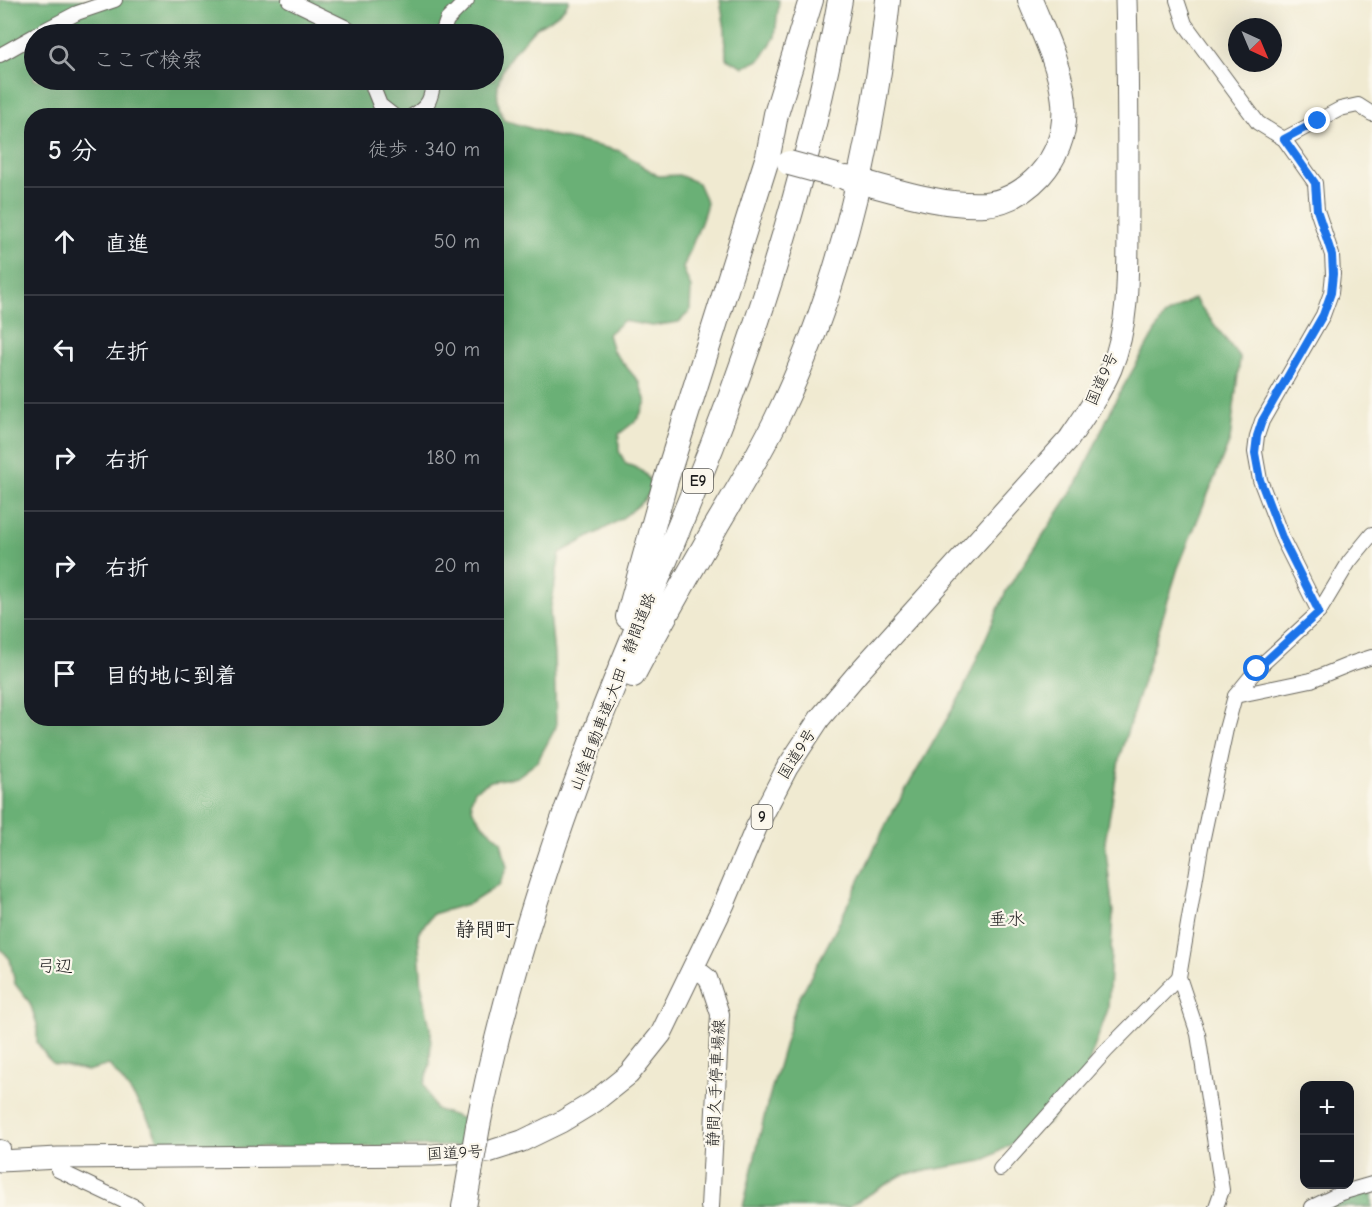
<!DOCTYPE html>
<html lang="ja">
<head>
<meta charset="utf-8">
<style>
  :root { --surface:#171b24; --page:#20242c; --text:#f1f3f6; --muted:#9ea1a6; --line:#363941 }
  body { margin:0; font-family:"Comic Neue","Klee One",sans-serif; background:var(--page); color:var(--text) }
  .controls { position:absolute; right:18px; bottom:18px; display:grid; overflow:hidden; border-radius:12px; box-shadow:0 6px 24px #0002 }
  .controls button { width:54px; height:54px; display:grid; place-items:center; padding:0; border:0; border-bottom:2px solid var(--line); background:var(--surface); color:var(--text); font:30px sans-serif }
  .compass { position:absolute; left:1228px; top:18px; width:54px; height:54px; border-radius:50%; background:var(--surface); box-shadow:0 6px 24px #0002; rotate:136deg }
  .stop { position:absolute; width:18px; height:18px; margin:-14px; border:4px solid #1a73e8; border-radius:50%; background:#fff }
  .stop.end { background:#1a73e8; border-color:#fff; box-shadow:0 2px 6px #0008 }
  .list { margin:0; padding:0; list-style:none }
  h2 { display:flex; justify-content:space-between; align-items:center; height:78px; margin:0; padding:0 24px; font-size:26px }
  h2 small { font-size:20px; font-weight:400; color:var(--muted) }
  .list li { display:grid; grid-template-columns:39px 1fr auto; gap:18px; align-items:center; box-sizing:border-box; height:108px; padding:0 24px; border-top:2px solid var(--line) }
  .list b { display:block; font-size:22px; white-space:nowrap }
  .list em { font-size:20px; font-style:normal; color:var(--muted) }
  .icon { flex:none; width:33px; height:33px; fill:none; stroke:currentColor; stroke-width:2; stroke-linecap:round; stroke-linejoin:round }
  .map { position:relative; flex:none; width:1372px; height:1207px; overflow:hidden }
  .search { position:absolute; background:var(--surface); box-shadow:0 6px 24px #0002; left:24px; top:24px; width:480px; height:66px; display:flex; align-items:center; gap:15px; box-sizing:border-box; padding:0 21px; border-radius:33px; color:var(--muted); font-size:22px }
  .panel { position:absolute; background:var(--surface); box-shadow:0 6px 24px #0002; left:24px; top:108px; width:480px; height:618px; border-radius:24px }
  .map>svg:first-child { display:block }
</style>
</head>
<body>
<div class="map">
<svg width="1372" height="1207" viewBox="0 0 1372 1207">
  <rect width="100%" height="100%" fill="#fbf7ec"/>
  <filter id="ink" filterUnits="userSpaceOnUse"><feTurbulence type="fractalNoise" baseFrequency=".0167" numOctaves="2"/><feDisplacementMap in="SourceGraphic" scale="12" xChannelSelector="R" yChannelSelector="G"/><feConvolveMatrix kernelMatrix="1 2 1 2 8 2 1 2 1" color-interpolation-filters="sRGB"/></filter>
  <filter id="wash" filterUnits="userSpaceOnUse"><feTurbulence type="fractalNoise" baseFrequency=".008" numOctaves="4" result="noise"/><feDisplacementMap in="SourceGraphic" scale="24" xChannelSelector="R" yChannelSelector="G"/><feGaussianBlur stdDeviation="1.35" result="paint"/><feColorMatrix in="noise" values="0 0 0 0 0 0 0 0 0 0 0 0 0 0 0 0 0 1.4 0 .05"/><feComposite in="paint" operator="in"/></filter>
  <g filter="url(#wash)">
    <rect width="100%" height="100%" fill="#f0ead1"/>
    <g fill="#6bb076" stroke="#446649" stroke-width="1.5" fill-rule="evenodd">
      <path d="M0 0H569C563 14 549 20 537 27 532 31 528 36 524 41 501 64 489 89 504 120L555 136 620 151 658 176 679 175 698 183 707 203 702 220 683 268 691 288 690 311 679 322 652 326 623 321 608 334 613 351 639 382 646 402 638 419 619 434V451L626 464C640 468 649 474 653 489 632 519 591 535 560 553L550 613 554 655 556 727 537 762 517 777 491 781 475 790 471 801 473 811 483 825 501 841 507 867 499 885 471 903 433 914 418 934 422 987 431 1033 430 1064 424 1084 435 1109 467 1120 462 1146 162 1149C150 1118 131 1090 109 1065L87 1071 54 1064 46 1056 37 1042V1024L30 1003 15 984 10 959 0 948ZM34 34H494V80H34ZM32 116H496V718H32Z"/>
      <path d="M720 0H779L775 37 761 59 744 67 726 58 725 29Z"/>
      <path d="M1194 298 1240 358 1230 440 1178 568 1120 755 1105 842 1113 913 1108 1009 1085 1073 1050 1121 983 1161 902 1175 848 1207H743L767 1105 796 1004 837 927 888 820 962 693 1006 591 1078 482 1115 401 1164 316Z"/>
      <path d="M1372 1192V1207H1326L1345 1198Z"/>
    </g>
  </g>
  <g filter="url(#ink)">
    <g fill="none" stroke-linecap="round" stroke-linejoin="round">
      <g stroke="#66645b" stroke-width="16">
        <g id="minor">
          <path d="M289 0 345 27 355 34"/>
          <path d="M1177 0 1185 24 1258 123 1284 139 1315 183 1317 210 1332 255 1333 274 1331 293 1323 315 1262 421 1257 436 1255 452 1260 480 1283 540 1319 612"/>
          <path d="M37 34 77 13 115 0"/>
          <path d="M442 34 447 20 467 0"/>
          <path d="M0 55 34 36"/>
          <path d="M370 80 380 105 394 116"/>
          <path d="M412 116C430 106 431 98 434 80"/>
          <path d="M1284 139 1340 109 1358 105 1372 114"/>
          <path d="M1235 696 1311 680 1353 663 1372 657"/>
          <path d="M0 1147 3 1148"/>
          <path d="M1000 1169 1106 1051 1179 977"/>
          <path d="M58 1170 136 1207"/>
          <path d="M1216 1207 1222 1190 1198 1034 1179 977 1201 847 1226 729 1235 696 1257 669 1319 612 1349 562 1372 534"/>
          <path d="M1312 1207 1341 1193 1372 1184"/>
        </g>
      </g>
      <g stroke="#66645b" stroke-width="20">
        <path id="secondary" d="M694 967 708 978 720 1014 710 1207"/>
      </g>
      <g stroke="#66645b" stroke-width="23">
        <path id="trunk" d="M0 1161 58 1158 434 1155 488 1152 522 1141 561 1122 594 1102 629 1074 661 1034 724 904 756 828 787 768 820 718 858 673 1069 439C1084 417 1100 394 1111 369 1132 318 1127 259 1128 206 1128 137 1128 69 1126 0"/>
      </g>
      <g stroke="#66645b" stroke-width="26">
        <g id="motorway">
          <path d="M846 178C889 188 940 207 985 204 1007 202 1025 191 1040 175 1089 120 1053 57 1030 0"/>
          <path d="M628 617 665 483 768 156 776 114 811 0"/>
          <path d="M633 675C659 625 687 577 715 528 736 492 759 456 777 418 841 288 873 143 888 0"/>
          <path d="M478 1126C504 989 547 857 597 727 634 632 675 540 712 446 768 301 813 153 840 0"/>
          <path d="M464 1207 471 1167"/>
        </g>
      </g>
      <use href="#minor" stroke="#fff" stroke-width="14"/>
      <use href="#secondary" stroke="#fff" stroke-width="18"/>
      <use href="#trunk" stroke="#fff" stroke-width="21"/>
      <use href="#motorway" stroke="#fff" stroke-width="24"/>
      <g stroke="#66645b" stroke-width="26" stroke-linecap="butt">
        <g id="motorway-bridge">
          <path d="M789 163 837 176"/>
          <path d="M471 1167 478 1126"/>
        </g>
      </g>
      <use href="#motorway-bridge" stroke="#fff" stroke-width="24"/>
    </g>
  </g>
  <g fill="none" stroke-linecap="round" stroke-linejoin="round" filter="url(#ink)">
    <path stroke="#1a73e8" stroke-width="8" d="M1257 669 1319 612 1283 540 1260 480 1255 453 1257 436 1262 421 1323 315 1331 293 1333 274 1332 255 1317 210 1315 183 1284 139 1318 121"/>
  </g>
  <g text-anchor="middle" dominant-baseline="central" stroke-width="4.5" stroke-linejoin="round" paint-order="stroke">
    <g fill="#fbf7ec" stroke="#5f5e5a" stroke-width="1.5">
      <rect x="683" y="469" width="30" height="24" rx="4.5"/>
      <rect x="751.5" y="805" width="21" height="24" rx="4.5"/>
    </g>
    <g font-size="15" font-weight="bold" fill="#1c1c1c">
      <text x="698" y="481">E9</text>
      <text x="762" y="817">9</text>
    </g>
    <g font-size="16" fill="#1c1c1c" stroke="#fbf7ec">
      <text transform="translate(1102 379) rotate(-66)">国道9号</text>
      <text transform="translate(613 692) rotate(-69)">山陰自動車道;大田・静間道路</text>
      <text transform="translate(797 754) rotate(-58)">国道9号</text>
      <text transform="translate(716 1083) rotate(-87)">静間久手停車場線</text>
      <text transform="translate(455 1153) rotate(-3)">国道9号</text>
    </g>
    <g font-size="18" fill="#1c1c1c" stroke="#fbf7ec">
      <text x="1007" y="919">垂水</text>
      <text x="55" y="966">弓辺</text>
    </g>
    <g font-size="20" fill="#1c1c1c" stroke="#fbf7ec">
      <text x="485" y="929">静間町</text>
    </g>
  </g>
</svg>
<div class="controls">
<button>+</button>
<button>−</button>
</div>
<svg class="compass" viewBox="-18 -18 36 36"><path d="M0-13l5 13h-10z" fill="#e53935"/><path d="M0 13l5-13h-10z" fill="#9ea1a6"/></svg>
<div class="stop" style="left:1257px;top:669px"></div>
<div class="stop end" style="left:1318px;top:121px"></div>
<div class="search"><svg class="icon" aria-label="search" viewBox="0 0 24 24"><circle cx="10" cy="10" r="6"/><path d="M15 15l6 6"/></svg>ここで検索</div>
<section class="panel">
<h2>5 分<small>徒歩 · 340 m</small></h2>
<ul class="list">
<li><svg class="icon" aria-label="ahead" viewBox="0 0 24 24"><path d="M12 20V5M6 11l6-6 6 6"/></svg><div><b>直進</b></div><em>50 m</em></li>
<li><svg class="icon" aria-label="left" viewBox="0 0 24 24"><path d="M17 20v-9H6M10 6l-5 5 5 5"/></svg><div><b>左折</b></div><em>90 m</em></li>
<li><svg class="icon" aria-label="right" viewBox="0 0 24 24"><path d="M7 20v-9h11M14 6l5 5-5 5"/></svg><div><b>右折</b></div><em>180 m</em></li>
<li><svg class="icon" aria-label="right" viewBox="0 0 24 24"><path d="M7 20v-9h11M14 6l5 5-5 5"/></svg><div><b>右折</b></div><em>20 m</em></li>
<li><svg class="icon" aria-label="arrive" viewBox="0 0 24 24"><path d="M6 21V4h12l-3 4 3 4H6"/></svg><div><b>目的地に到着</b></div></li>
</ul>
</section>
</div>
</body>
</html>
